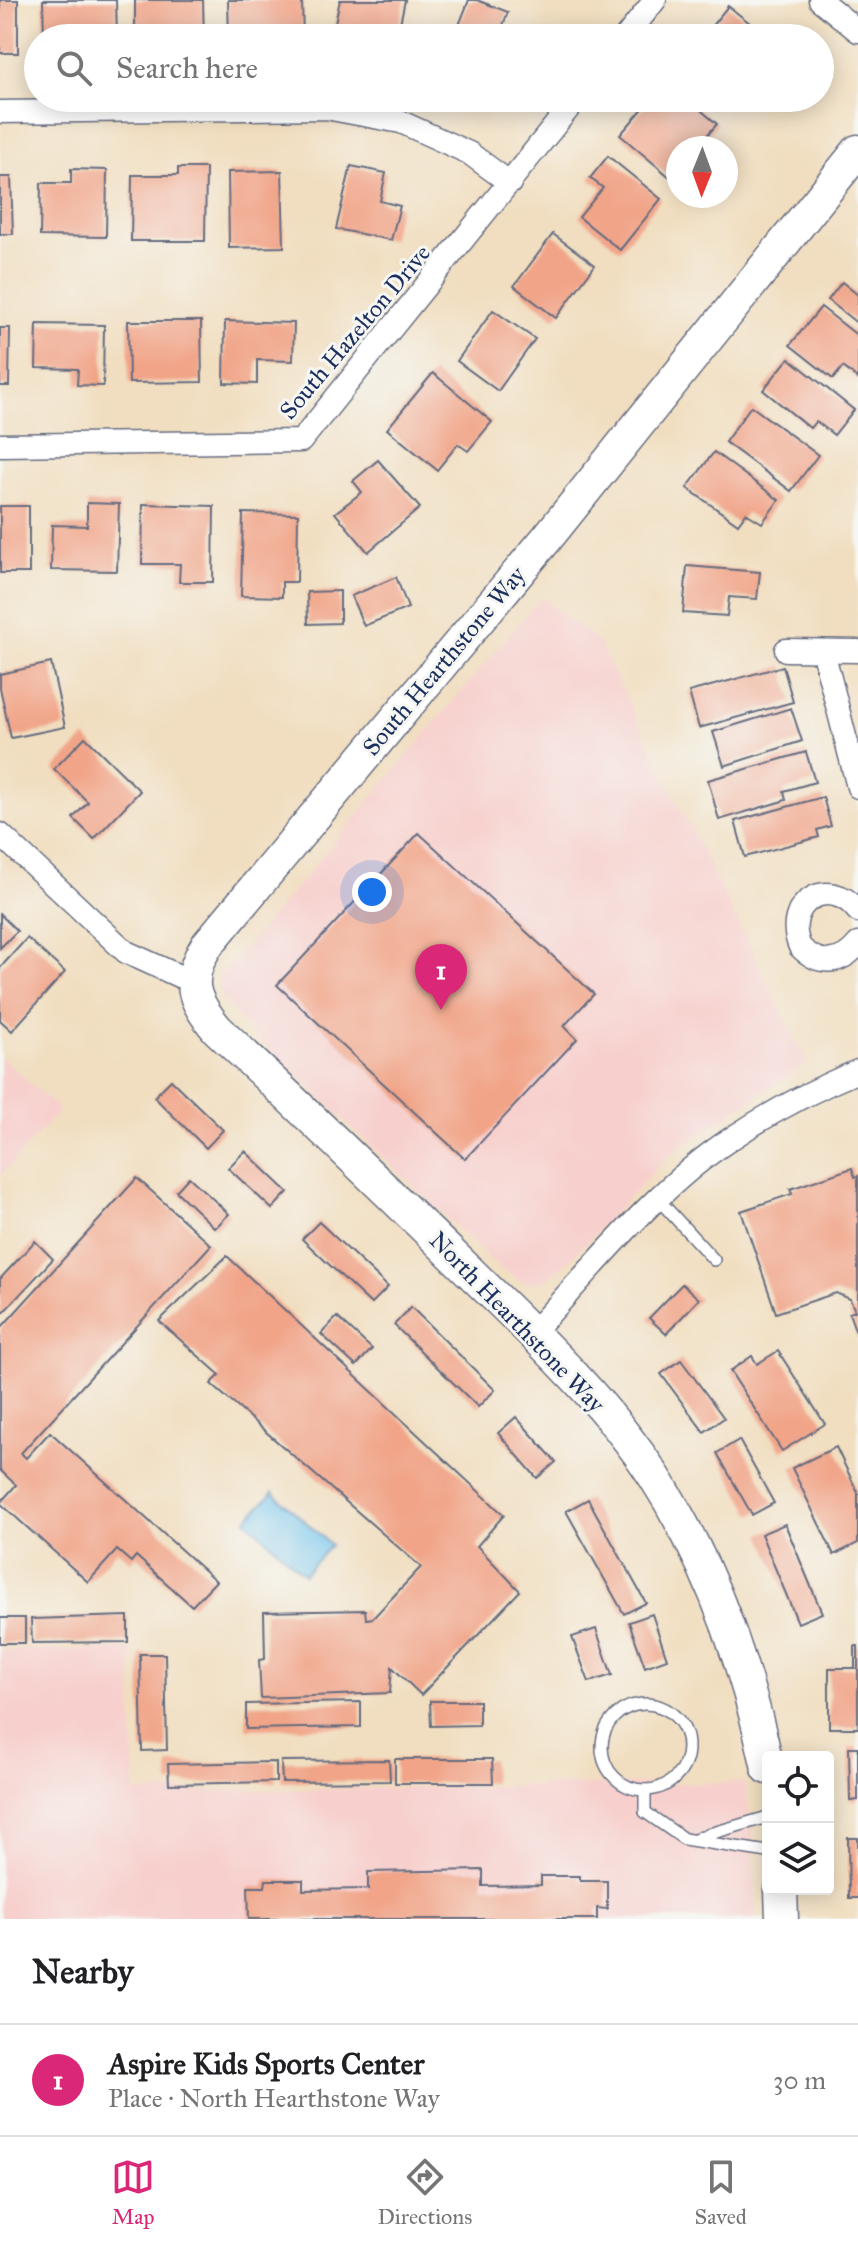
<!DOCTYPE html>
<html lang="en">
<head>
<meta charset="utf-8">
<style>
  :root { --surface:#fff; --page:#f6f6f6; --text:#202124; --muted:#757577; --line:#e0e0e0; --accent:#db2777 }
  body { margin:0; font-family:"IM FELL Great Primer",serif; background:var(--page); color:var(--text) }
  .controls { position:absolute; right:24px; bottom:24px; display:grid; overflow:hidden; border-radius:8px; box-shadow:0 4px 20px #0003 }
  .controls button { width:72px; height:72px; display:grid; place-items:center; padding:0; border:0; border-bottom:2px solid var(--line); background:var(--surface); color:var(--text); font:40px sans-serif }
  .compass { position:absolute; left:666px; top:136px; width:72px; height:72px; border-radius:50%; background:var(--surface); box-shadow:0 4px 20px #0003; rotate:181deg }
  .you { position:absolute; left:372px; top:892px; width:28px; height:28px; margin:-20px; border:6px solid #fff; border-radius:50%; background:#1a73e8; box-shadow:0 0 0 12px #1a73e833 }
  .badge { display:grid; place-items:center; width:52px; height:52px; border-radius:50%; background:var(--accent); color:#fff; font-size:26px; font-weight:700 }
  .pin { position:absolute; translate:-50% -66px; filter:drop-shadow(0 2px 4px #0008) }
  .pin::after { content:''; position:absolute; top:42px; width:28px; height:24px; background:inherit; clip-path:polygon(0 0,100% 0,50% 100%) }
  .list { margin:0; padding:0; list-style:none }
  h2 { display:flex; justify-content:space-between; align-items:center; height:104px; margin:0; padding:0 32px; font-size:34px }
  h2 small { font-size:26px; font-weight:400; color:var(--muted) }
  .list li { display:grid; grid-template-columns:52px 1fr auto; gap:24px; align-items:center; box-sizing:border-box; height:112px; padding:0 32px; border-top:2px solid var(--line) }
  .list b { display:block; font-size:30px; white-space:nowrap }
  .list p { margin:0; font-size:26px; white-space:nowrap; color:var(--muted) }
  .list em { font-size:26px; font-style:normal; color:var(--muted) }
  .icon { flex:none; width:44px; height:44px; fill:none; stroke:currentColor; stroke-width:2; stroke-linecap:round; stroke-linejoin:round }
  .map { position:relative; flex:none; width:858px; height:1919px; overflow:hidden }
  .search { position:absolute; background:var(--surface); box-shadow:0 4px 20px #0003; left:24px; right:24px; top:24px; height:88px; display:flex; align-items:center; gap:20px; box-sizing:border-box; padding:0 28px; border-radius:44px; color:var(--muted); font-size:30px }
  .sheet { height:216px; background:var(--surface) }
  nav { display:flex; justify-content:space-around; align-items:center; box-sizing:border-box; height:112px; border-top:2px solid var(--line); background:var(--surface); font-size:22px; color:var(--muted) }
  nav a { display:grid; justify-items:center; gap:4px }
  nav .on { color:var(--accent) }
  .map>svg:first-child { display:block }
</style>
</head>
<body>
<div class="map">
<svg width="858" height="1919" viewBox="0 0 858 1919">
  <rect width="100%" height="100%" fill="#f6f6f2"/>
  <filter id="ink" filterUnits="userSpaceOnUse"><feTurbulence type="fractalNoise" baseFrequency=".0125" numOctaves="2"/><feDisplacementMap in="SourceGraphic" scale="16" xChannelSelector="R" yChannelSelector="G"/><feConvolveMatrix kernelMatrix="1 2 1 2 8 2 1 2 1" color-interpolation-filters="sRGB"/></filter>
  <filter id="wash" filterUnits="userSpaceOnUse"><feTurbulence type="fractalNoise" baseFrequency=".006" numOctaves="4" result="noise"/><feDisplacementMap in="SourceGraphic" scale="32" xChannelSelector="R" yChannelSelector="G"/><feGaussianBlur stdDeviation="1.8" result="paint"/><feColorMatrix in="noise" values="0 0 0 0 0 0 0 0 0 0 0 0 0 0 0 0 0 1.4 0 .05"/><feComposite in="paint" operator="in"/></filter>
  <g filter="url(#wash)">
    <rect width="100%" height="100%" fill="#f1dec0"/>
    <g fill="#f7d0cd">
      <path d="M541 597 599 643 807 1063 672 1152 569 1261 542 1282H522L496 1265 244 1025 219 995 218 976 239 955Z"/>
      <path d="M0 1056 60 1110 0 1176Z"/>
      <path d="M131 1649 135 1792 744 1782 752 1827 756 1919H0V1650Z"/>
    </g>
    <path fill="#70c3ec" stroke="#4679a5" stroke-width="2" d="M273 1492 331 1545 304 1574 246 1520Z"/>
    <g id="blocks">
      <g fill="#f1a488">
        <rect x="0" y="0" width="18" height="53"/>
        <path d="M43 0H116L117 38H44Z"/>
        <path d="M135 0H203L204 38H175L174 30 135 31Z"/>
        <path d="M228 0H302L303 38H229Z"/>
        <path d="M340 0H405L397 38H366L333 32Z"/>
        <path d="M469 0H477L508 12 502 28 527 38H454Z"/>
        <path d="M728 6 769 38H702Z"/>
        <path d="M652 98H687L717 124 696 148H678V170L671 178 620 135Z"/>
        <path d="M608 156 661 199 620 250 579 217 603 188 590 178Z"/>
        <path d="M351 166 386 173 380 201 400 206 391 240 336 229Z"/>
        <path d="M178 168H206L205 241H131L132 175H178Z"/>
        <path d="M71 169 107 170 106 237 40 236 41 183H71Z"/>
        <path d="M282 171 284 247 229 248 228 172Z"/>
        <path d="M0 177H11L13 234H0Z"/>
        <path d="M553 234 595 265 556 318 514 286Z"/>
        <path d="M842 282 858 295V324L828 300Z"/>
        <path d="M821 307 858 336V379L843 367 833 379 790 345Z"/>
        <path d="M493 310 535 339 498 391 457 361Z"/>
        <path d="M128 321H201L202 382 129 383Z"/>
        <path d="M225 321 294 323 293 361 257 360V384L224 383Z"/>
        <path d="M37 324 104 325 103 386 77 385 78 369 36 368Z"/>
        <path d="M0 328H10L9 386H0Z"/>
        <path d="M789 358 854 410 834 435 816 421 810 428 763 390Z"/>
        <path d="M433 373 492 422 468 451 458 444 437 470 387 429Z"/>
        <path d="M751 406 818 455 791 491 725 442Z"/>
        <path d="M714 452 779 500 762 523 746 513 738 524 687 488Z"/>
        <path d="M378 460 420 508 368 552 335 513 362 492 353 481Z"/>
        <path d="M87 503 119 504 117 571 51 570 52 525 87 526Z"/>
        <path d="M143 504 214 506 213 582H179L180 564H142Z"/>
        <rect x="0" y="506" width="29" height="67"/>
        <path d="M243 513 298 514 297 582H282V597L241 596Z"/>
        <path d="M687 566 760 572 757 599 729 597 727 616 683 613Z"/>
        <path d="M396 577 408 608 364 626 351 596Z"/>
        <path d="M340 591V623L308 624 307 592Z"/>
        <path d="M51 663 65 727 11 738 0 688V674Z"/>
        <path d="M783 666 793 702 699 728 689 692Z"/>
        <path d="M791 708 802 741 724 766 713 732Z"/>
        <path d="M85 737 140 791 94 839 73 818 88 802 54 769Z"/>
        <path d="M806 752 815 782 784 791 786 800 719 820 708 780Z"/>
        <path d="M823 797 831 826 817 830 819 837 745 857 735 821Z"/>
        <path d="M419 833 594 994 564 1026 577 1039 465 1159 277 985Z"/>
        <path d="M0 914 17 931 0 948Z"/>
        <path d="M27 938 65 972 12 1031 0 1020V968Z"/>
        <path d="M171 1080 223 1130 206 1148 154 1097Z"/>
        <path d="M245 1151 288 1192 272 1209 228 1168Z"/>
        <path d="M852 1168 855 1177 858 1176V1338L849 1313 855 1311 850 1299 836 1293 776 1313 741 1211 792 1194 790 1189Z"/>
        <path d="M189 1177 229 1214 215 1228 176 1191Z"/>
        <path d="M137 1178 211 1245 21 1453 26 1458 50 1432 216 1581 192 1606 136 1556 131 1562 117 1550 88 1582 0 1503 16 1485 0 1470V1329Z"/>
        <path d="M319 1222 388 1287 371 1304 302 1239Z"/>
        <path d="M35 1241 53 1259 0 1316V1279Z"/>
        <path d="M227 1256 504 1515 477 1546 520 1591 421 1695 392 1667 390 1693 261 1698 259 1660 265 1659 264 1612 365 1610 366 1619 373 1618 421 1567 211 1384 220 1375 159 1321Z"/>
        <path d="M682 1284 699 1299 666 1334 649 1318Z"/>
        <path d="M411 1307 495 1390 478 1407 394 1325Z"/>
        <path d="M337 1317 372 1349 356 1366 321 1334Z"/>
        <path d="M778 1351 825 1424 782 1451 730 1371 752 1356 757 1364Z"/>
        <path d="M681 1360 724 1418 704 1432 661 1374Z"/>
        <path d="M516 1417 556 1462 537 1478 498 1433Z"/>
        <path d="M739 1440 774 1503 752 1515 717 1453Z"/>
        <path d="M836 1447 858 1493V1543L834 1555 792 1468Z"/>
        <path d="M588 1499 646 1603 624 1614 566 1511Z"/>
        <path d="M785 1524 822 1613 798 1623 761 1534Z"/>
        <path d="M652 1614 667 1659 645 1667 629 1622Z"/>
        <path d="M128 1616V1642L32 1643 31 1619Z"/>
        <rect x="0" y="1618" width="25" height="25"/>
        <path d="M596 1629 612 1675 589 1682 572 1637Z"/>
        <path d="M855 1646H858V1728H829V1668H855Z"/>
        <path d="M140 1654H165L167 1750 142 1751Z"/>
        <path d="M430 1701H479V1725L431 1726Z"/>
        <path d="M361 1702V1727L246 1729V1704Z"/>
        <path d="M849 1747H858V1800L850 1801Z"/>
        <path d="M395 1759H492L493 1783H395Z"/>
        <path d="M389 1760 390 1781 282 1782 281 1761Z"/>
        <path d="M276 1762V1782L169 1784 168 1764Z"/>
        <path d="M848 1838H858V1898H849Z"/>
        <path d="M483 1870V1886L541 1885V1876H580V1881H607V1909L597 1908V1919H249L248 1887H265L266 1880H303V1890L368 1889V1872Z"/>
      </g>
    </g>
  </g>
  <g filter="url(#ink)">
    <use href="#blocks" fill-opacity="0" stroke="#666c80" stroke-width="2"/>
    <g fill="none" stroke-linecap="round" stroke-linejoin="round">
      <g stroke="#666c80" stroke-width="14">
        <g id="lane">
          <path d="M658 1199 714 1260"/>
          <circle cx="645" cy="1747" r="43"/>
          <path d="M645 1790V1812L684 1839 768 1852"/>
          <path d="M699 1837 768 1817"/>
        </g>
      </g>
      <g stroke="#666c80" stroke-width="25">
        <g id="street">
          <path d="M820 0 858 31"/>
          <path d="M625 38 655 0"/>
          <path d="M0 112 326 108 401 122 469 153 510 183"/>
          <path d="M0 445 301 441 577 98"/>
          <path d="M786 650 858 651"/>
          <path d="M823 651 858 787"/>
          <path d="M0 834 126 952 192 982"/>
          <path d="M858 911C829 874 781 903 800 947 819 966 841 965 858 944"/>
          <path d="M532 1333C594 1267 653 1191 729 1140 769 1113 813 1090 858 1071"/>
        </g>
      </g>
      <g stroke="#666c80" stroke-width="35">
        <g id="secondary">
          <path d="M768 1768C746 1665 712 1566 654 1476 603 1398 533 1334 467 1269 384 1188 301 1108 217 1029 192 999 185 980 207 945L548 537 858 151"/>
          <path d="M781 1889 782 1919"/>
        </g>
      </g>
      <use href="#lane" stroke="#fff" stroke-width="11"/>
      <use href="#street" stroke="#fff" stroke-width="22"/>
      <use href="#secondary" stroke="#fff" stroke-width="32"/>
    </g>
  </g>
  <g text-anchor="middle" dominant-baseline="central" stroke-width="6" stroke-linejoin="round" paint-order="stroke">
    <g font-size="24" fill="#1b2f5e" stroke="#f6f6f2">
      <text transform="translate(355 332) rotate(-50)">South Hazelton Drive</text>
      <text transform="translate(444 661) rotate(-50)">South Hearthstone Way</text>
      <text transform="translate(517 1322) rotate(46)">North Hearthstone Way</text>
    </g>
  </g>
</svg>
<div class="controls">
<button><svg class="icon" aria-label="locate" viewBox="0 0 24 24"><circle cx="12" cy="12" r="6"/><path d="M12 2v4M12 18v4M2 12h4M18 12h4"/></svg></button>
<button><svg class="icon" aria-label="layers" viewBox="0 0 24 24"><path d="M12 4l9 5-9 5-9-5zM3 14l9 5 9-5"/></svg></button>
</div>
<svg class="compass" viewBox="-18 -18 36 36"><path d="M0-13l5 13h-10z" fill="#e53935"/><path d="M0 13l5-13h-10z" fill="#757577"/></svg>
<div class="you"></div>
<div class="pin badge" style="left:441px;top:1010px">1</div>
<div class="search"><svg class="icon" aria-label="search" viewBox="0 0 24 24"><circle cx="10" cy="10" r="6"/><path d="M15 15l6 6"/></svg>Search here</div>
</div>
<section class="sheet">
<h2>Nearby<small></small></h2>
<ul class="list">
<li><span class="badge">1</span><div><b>Aspire Kids Sports Center</b><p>Place · North Hearthstone Way</p></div><em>30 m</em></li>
</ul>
</section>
<nav>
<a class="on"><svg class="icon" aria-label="map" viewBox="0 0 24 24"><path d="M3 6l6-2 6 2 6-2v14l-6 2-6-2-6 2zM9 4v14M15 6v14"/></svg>Map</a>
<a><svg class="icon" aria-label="directions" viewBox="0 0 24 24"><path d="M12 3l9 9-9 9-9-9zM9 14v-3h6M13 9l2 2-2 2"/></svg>Directions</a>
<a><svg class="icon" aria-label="saved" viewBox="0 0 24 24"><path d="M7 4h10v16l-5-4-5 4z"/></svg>Saved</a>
</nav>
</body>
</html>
